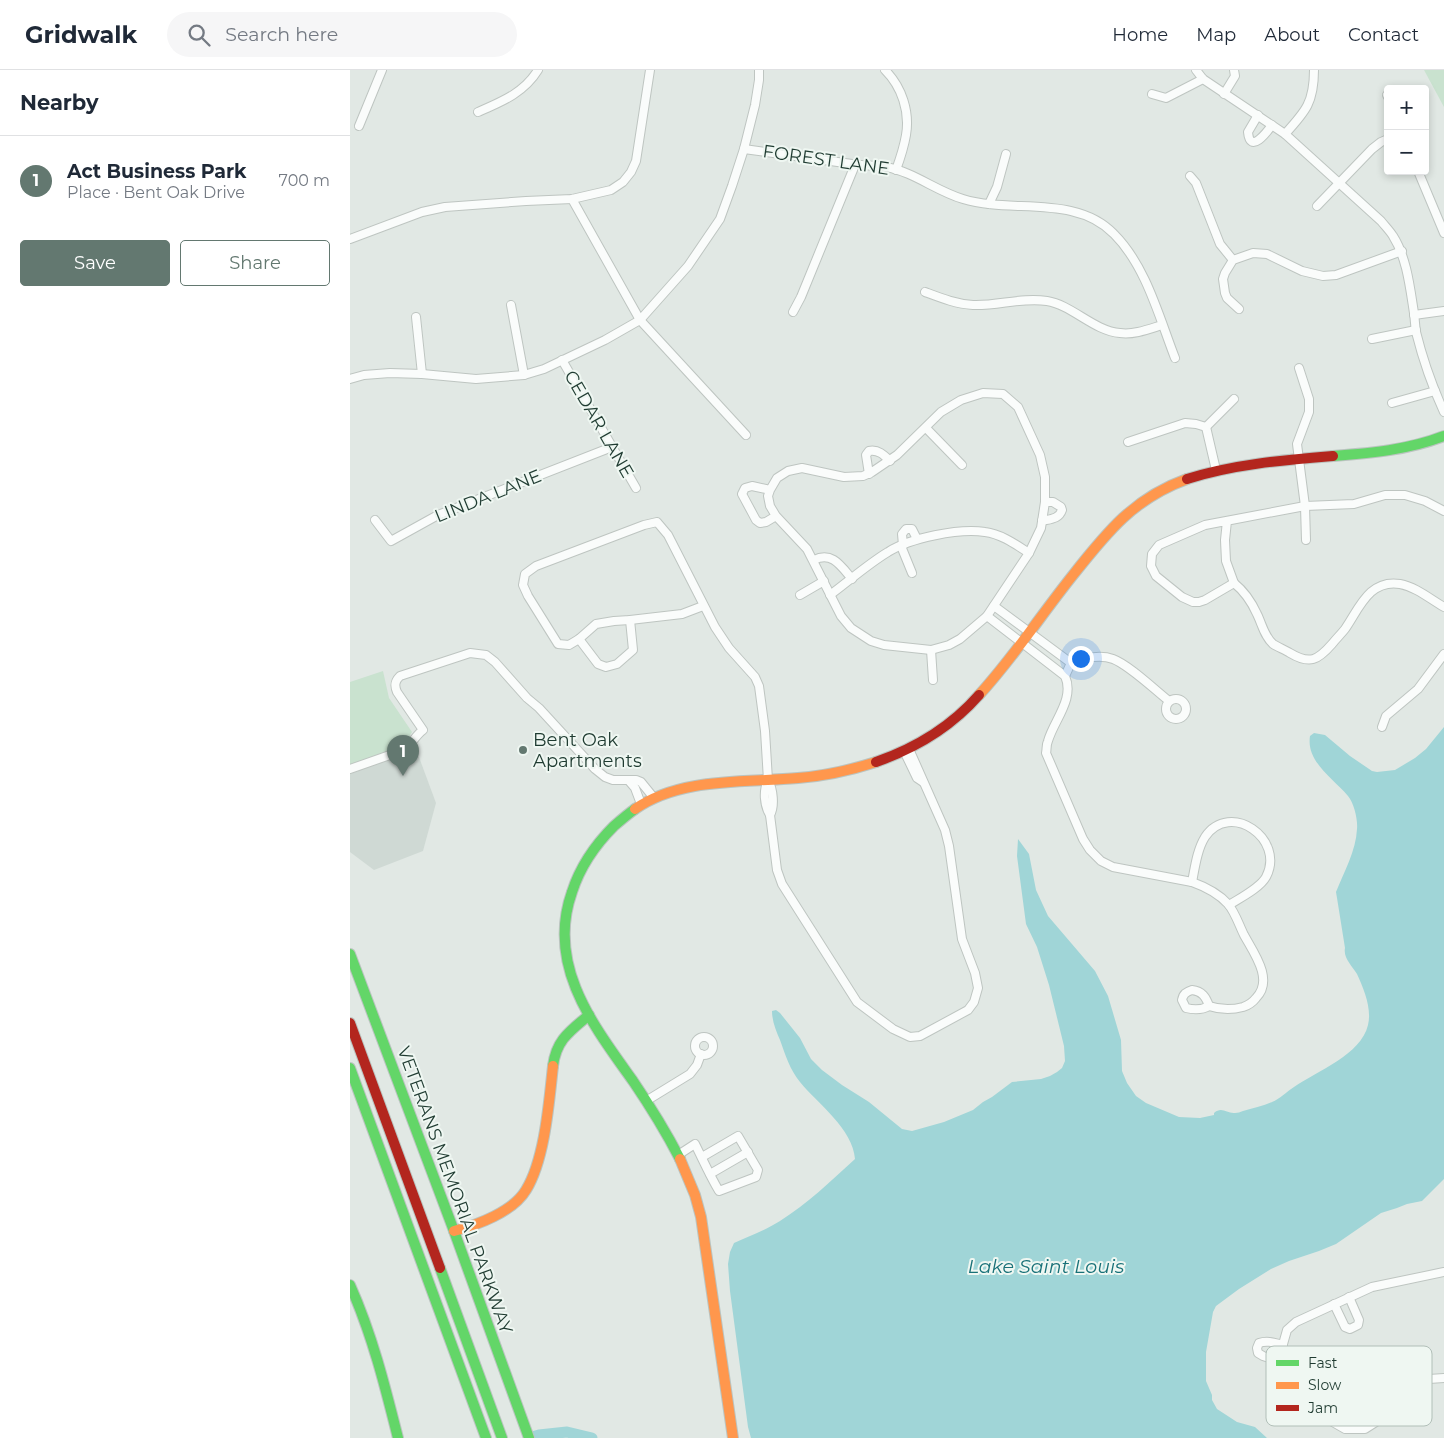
<!DOCTYPE html>
<html lang="en">
<head>
<meta charset="utf-8">
<style>
  :root { --surface:#fff; --page:#f6f6f7; --text:#1f2937; --muted:#747a83; --line:#e0e1e3; --accent:#637870 }
  body { margin:0; font-family:Montserrat,sans-serif; background:var(--page); color:var(--text) }
  .controls { position:absolute; right:15px; top:15px; display:grid; overflow:hidden; border-radius:5px; box-shadow:0 2px 8px #0003 }
  .controls button { width:45px; height:45px; display:grid; place-items:center; padding:0; border:0; border-bottom:1px solid var(--line); background:var(--surface); color:var(--text); font:25px sans-serif }
  .you { position:absolute; left:730px; top:588px; width:18px; height:18px; margin:-12px; border:4px solid #fff; border-radius:50%; background:#1a73e8; box-shadow:0 0 0 8px #1a73e833 }
  .badge { display:grid; place-items:center; width:32px; height:32px; border-radius:50%; background:var(--accent); color:#fff; font-size:16px; font-weight:700 }
  .pin { position:absolute; translate:-50% -41px; filter:drop-shadow(0 1px 2px #0008) }
  .pin::after { content:''; position:absolute; top:26px; width:18px; height:15px; background:inherit; clip-path:polygon(0 0,100% 0,50% 100%) }
  .list { margin:0; padding:0; list-style:none }
  h2 { display:flex; justify-content:space-between; align-items:center; height:65px; margin:0; padding:0 20px; font-size:21px }
  h2 small { font-size:16px; font-weight:400; color:var(--muted) }
  .list li { display:grid; grid-template-columns:32px 1fr auto; gap:15px; align-items:center; box-sizing:border-box; height:90px; padding:0 20px; border-top:1px solid var(--line) }
  .list b { display:block; font-size:19px; white-space:nowrap }
  .list p { margin:0; font-size:16px; white-space:nowrap; color:var(--muted) }
  .list em { font-size:16px; font-style:normal; color:var(--muted) }
  .actions { display:flex; gap:10px; padding:15px 20px }
  .actions a { flex:1; padding:11px 0; border:1px solid var(--accent); border-radius:5px; text-align:center; font-size:18px; color:var(--accent) }
  .actions .main { background:var(--accent); color:#fff }
  .icon { flex:none; width:28px; height:28px; fill:none; stroke:currentColor; stroke-width:2; stroke-linecap:round; stroke-linejoin:round }
  .map { position:relative; flex:none; width:1094px; height:1368px; overflow:hidden }
  header { display:flex; align-items:center; gap:30px; box-sizing:border-box; height:70px; padding:0 25px; background:var(--surface); border-bottom:1px solid var(--line) }
  header strong { font-size:24px }
  nav { display:flex; gap:28px; margin-inline-start:auto; font-size:18px }
  .search { width:350px; height:45px; background:var(--page); display:flex; align-items:center; gap:12px; box-sizing:border-box; padding:0 18px; border-radius:28px; color:var(--muted); font-size:19px }
  main { display:flex }
  aside { flex:1; background:var(--surface) }
  .map>svg:first-child { display:block }
</style>
</head>
<body>
<header>
<strong>Gridwalk</strong>
<div class="search"><svg class="icon" aria-label="search" viewBox="0 0 24 24"><circle cx="10" cy="10" r="6"/><path d="M15 15l6 6"/></svg>Search here</div>
<nav><a>Home</a><a>Map</a><a>About</a><a>Contact</a></nav>
</header>
<main>
<aside>
<h2>Nearby<small></small></h2>
<ul class="list">
<li><span class="badge">1</span><div><b>Act Business Park</b><p>Place · Bent Oak Drive</p></div><em>700 m</em></li>
</ul>
<div class="actions"><a class="main">Save</a><a>Share</a></div>
</aside>
<div class="map">
<svg width="1094" height="1368" viewBox="0 0 1094 1368">
  <rect width="100%" height="100%" fill="#e1e8e4"/>
  <path fill="#cfd9d4" d="M66 679 86 733 73 781 24 800 0 782V704Z"/>
  <g fill="#c9e2cf">
    <path d="M1074 0H1094V37Z"/>
    <path d="M33 601 39 628 62 662 54 675 0 695V612Z"/>
  </g>
  <path fill="#a0d5d7" d="M1094 657V1109L1072 1131 1057 1134 1047 1138 1031 1143 986 1174 969 1181 939 1191 921 1199 889 1219 866 1236 863 1242 856 1282V1311L862 1325V1330L867 1339 887 1352 905 1357 917 1368H401L398 1357 380 1221 378 1194 380 1182 384 1173C399 1166 416 1160 430 1151 457 1134 481 1111 505 1089 503 1059 468 1034 450 1012 440 1000 435 984 430 970 426 961 422 951 422 941L426 940 430 943 450 968 461 989 472 1000 492 1015 519 1032 552 1059 562 1061 594 1052 623 1040 633 1032 642 1027 662 1012 691 1009 700 1006 707 1002 712 998 715 991 714 976 699 915 687 877 676 854 667 786 668 769 679 784 686 820 698 846 745 901 758 926 771 970 772 1001 777 1013 786 1026 796 1033 829 1047 850 1048 864 1045V1043C872 1036 877 1044 885 1043 888 1043 890 1042 893 1041 902 1038 913 1036 922 1032 930 1029 936 1022 944 1017 967 1001 1011 985 1018 955 1022 939 1014 919 1007 904 1002 896 993 888 995 878L987 828 986 822C994 802 1006 781 1007 759 1008 750 1004 733 998 726 983 708 956 692 960 666L964 663 975 665 1000 686 1022 701 1027 702 1045 700 1065 688 1076 679Z"/>
  <g fill="none" stroke-linecap="round" stroke-linejoin="round">
    <path stroke="#a0d5d7" stroke-width="11" d="M179 1368 189 1365 217 1362 242 1368"/>
    <g stroke="#bec5c1" stroke-width="10">
      <g id="street">
        <path d="M535 0C552 17 560 42 556 65 554 77 550 89 546 100"/>
        <path d="M846 0 853 9 935 64 1031 151C1035 156 1040 161 1043 166 1057 188 1060 218 1064 243 1065 250 1065 256 1066 262 1073 290 1082 316 1094 342"/>
        <path d="M802 24 816 28 853 9"/>
        <path d="M874 24 885 6 884 0"/>
        <path d="M1037 25 1038 27"/>
        <path d="M128 42C151 32 174 23 188 0"/>
        <path d="M908 45 898 62C900 85 917 62 922 55"/>
        <path d="M9 56 32 0"/>
        <path d="M935 64C956 41 964 32 964 0"/>
        <path d="M394 79C430 84 466 89 502 94 513 96 525 95 536 97 564 102 586 121 613 129 661 144 726 124 764 164 796 196 809 247 825 288"/>
        <path d="M1068 101 1094 163"/>
        <path d="M840 106 846 113 870 174 883 190"/>
        <path d="M222 129 290 250 396 365"/>
        <path d="M639 134 647 117 656 84"/>
        <path d="M967 136 1022 79 1031 72 1038 69"/>
        <path d="M0 169 72 142 95 137 176 131 222 129 261 120 273 112 281 102 286 91 300 0"/>
        <path d="M575 222C591 228 606 234 623 235 648 236 672 227 697 231 722 235 744 261 770 263 784 265 799 259 812 255"/>
        <path d="M161 235 174 305"/>
        <path d="M889 239 877 228 875 223 873 209 875 203 883 190 903 183 917 184 952 201 973 206 986 205 1052 181"/>
        <path d="M443 242 451 227 505 95"/>
        <path d="M1064 245 1094 241"/>
        <path d="M66 247 72 304"/>
        <path d="M1022 269 1066 260"/>
        <path d="M212 290 286 418"/>
        <path d="M949 298 959 329V342L947 374 955 436 956 470"/>
        <path d="M0 309 14 305 40 303 72 304 126 309 174 305 194 299 255 270 290 250 338 196 370 149 382 116 394 79 405 35 409 10V0"/>
        <path d="M1042 333 1085 321"/>
        <path d="M856 357 866 400"/>
        <path d="M856 357 884 329"/>
        <path d="M576 358 612 395"/>
        <path d="M778 372 835 353 846 354 856 357"/>
        <path d="M519 404 516 385 519 381C528 379 534 385 540 391"/>
        <path d="M420 420 418 426 420 436 426 446 457 479 491 546 501 558 521 571 534 575 581 580 599 575 610 569 637 546 679 483 691 458 695 432V407L690 385 668 337 653 324 633 323 611 330 591 342 547 385 522 402 513 406 494 407 452 398 438 401 427 408 420 420 402 416 395 418 392 424 406 450 410 453 416 452 426 446"/>
        <path d="M25 450 41 471 88 445 262 377"/>
        <path d="M692 451C701 449 709 449 712 440L711 437 703 432H695"/>
        <path d="M877 451 875 470 876 491 884 513 855 530 849 532H843L832 527 806 506 801 496 802 484 809 475 855 455 955 436 1004 434 1035 425H1055L1075 431 1094 441"/>
        <path d="M553 475 552 464 556 459H562L567 469"/>
        <path d="M551 476 562 503"/>
        <path d="M464 490C482 481 491 496 502 509"/>
        <path d="M884 513C894 521 902 533 907 544 912 554 914 566 923 574 928 577 935 580 940 583 960 595 968 590 982 574 986 569 991 564 995 559 1009 539 1019 509 1050 514 1066 517 1080 529 1094 537"/>
        <path d="M450 525 474 511"/>
        <path d="M480 525C499 511 518 494 538 482 560 468 609 458 635 462 651 464 665 474 679 483"/>
        <path d="M353 536 332 544 280 550 264 551 246 554 229 569 219 575 208 574 178 526 173 515 175 504 186 496 294 455 307 452 318 465 365 557 379 578 405 607 409 616 415 661 418 710C423 719 425 736 420 745"/>
        <path d="M644 536 721 593"/>
        <path d="M637 546 715 606C725 629 704 650 698 671 696 675 697 679 696 683L733 769 740 780 751 791 763 797 842 812C856 817 868 823 878 834 885 842 889 855 894 865 904 883 924 910 906 928 903 932 899 935 893 937 882 940 871 940 859 936"/>
        <path d="M229 569 248 594 256 597 267 594 283 580 280 550"/>
        <path d="M581 580 583 610"/>
        <path d="M715 606 721 593C734 588 749 584 763 589 779 595 805 620 819 631"/>
        <circle cx="826" cy="639" r="10"/>
        <path d="M1032 657 1036 646 1068 619 1094 584"/>
        <path d="M554 681 567 708 573 712"/>
        <path d="M0 699 54 680C62 674 65 666 73 660L47 622C44 615 45 611 50 606L114 585 120 583 136 585 145 592 177 628 189 638 245 699 255 707 263 710H286L291 712 304 728"/>
        <path d="M418 710C413 721 414 735 420 745L427 800 432 814 507 932 543 959 560 967 570 966 618 940 624 932 628 918 625 903 612 869 599 776 595 760 559 679"/>
        <path d="M279 711 285 718 291 734"/>
        <path d="M842 812C845 797 847 780 855 767 880 730 936 769 916 807 910 818 890 828 879 835"/>
        <path d="M842 920C852 921 856 927 859 936 852 940 844 940 836 938L832 930C833 924 836 922 842 920Z"/>
        <circle cx="354" cy="976" r="9"/>
        <path d="M296 1031 340 1004 347 995 351 984"/>
        <path d="M328 1085 345 1074C353 1090 360 1106 369 1121L406 1107 408 1100 388 1066 352 1087"/>
        <path d="M360 1104 398 1082"/>
        <path d="M1094 1202 1022 1217 946 1252 937 1260 926 1299 928 1314 939 1327 995 1359H1015L1026 1352 1047 1327 1063 1315 1079 1309 1094 1308"/>
        <path d="M984 1234 995 1257 1000 1259 1008 1255 1009 1250 999 1227"/>
        <path d="M928 1291 913 1286 908 1283 907 1278 909 1273C918 1270 925 1273 933 1275"/>
      </g>
    </g>
    <g stroke="#bbc4c0" stroke-width="12">
      <g id="fast">
        <path d="M983 386C1021 383 1058 380 1094 366"/>
        <path d="M285 739C278 744 271 750 264 756 246 774 230 797 222 822 196 895 243 955 283 1011 300 1036 316 1062 330 1089"/>
        <path d="M0 884 104 1161 179 1368"/>
        <path d="M203 996C206 970 220 961 239 945"/>
        <path d="M0 998 136 1368"/>
        <path d="M90 1198 152 1368"/>
        <path d="M0 1215C22 1264 35 1316 48 1368"/>
      </g>
    </g>
    <g stroke="#bbc4c0" stroke-width="12">
      <g id="slow">
        <path d="M629 625C663 588 691 545 723 505 757 462 784 428 837 409"/>
        <path d="M285 739C331 707 394 713 448 708 475 706 501 700 526 692"/>
        <path d="M330 1089 345 1125 351 1147 383 1368"/>
        <path d="M104 1161C127 1155 163 1142 176 1120 195 1089 199 1032 203 996"/>
      </g>
    </g>
    <g stroke="#bbc4c0" stroke-width="12">
      <g id="jam">
        <path d="M837 409C884 394 935 390 983 386"/>
        <path d="M526 692C566 678 601 657 629 625"/>
        <path d="M0 953 90 1198"/>
      </g>
    </g>
    <use href="#street" stroke="#fafcfb" stroke-width="8"/>
    <use href="#fast" stroke="#63d668" stroke-width="10"/>
    <use href="#slow" stroke="#ff974d" stroke-width="10"/>
    <use href="#jam" stroke="#b3261e" stroke-width="10"/>
  </g>
  <circle fill="#637870" stroke="#eff7f2" stroke-width="2" cx="173" cy="680" r="5"/>
  <g text-anchor="middle" dominant-baseline="central" stroke-width="4" stroke-linejoin="round" paint-order="stroke">
    <g font-size="18" fill="#1f3b31" stroke="#eff7f2">
      <text transform="translate(476 90) rotate(8)">FOREST LANE</text>
      <text transform="translate(249 354) rotate(60)">CEDAR LANE</text>
      <text transform="translate(138 426) rotate(-22)">LINDA LANE</text>
      <text transform="translate(105 1120) rotate(70)">VETERANS MEMORIAL PARKWAY</text>
    </g>
    <g font-size="18" fill="#1f3b31" stroke="#eff7f2" text-anchor="start">
      <text x="183" y="670">Bent Oak<tspan x="183" dy="21">Apartments</tspan></text>
    </g>
    <g font-size="19" font-style="italic" fill="#187178" stroke="#eff7f2">
      <text x="696" y="1196">Lake Saint Louis</text>
    </g>
  </g>
  <rect x="916" y="1276" width="166" height="80" rx="8" fill="#eff7f2" stroke="#b1bfb8" stroke-width="1"/>
  <rect x="926" y="1290" width="23" height="6" fill="#63d668"/>
  <rect x="926" y="1312" width="23" height="7" fill="#ff974d"/>
  <rect x="926" y="1335" width="23" height="6" fill="#b3261e"/>
  <g font-size="14" fill="#1f3b31">
    <text x="958" y="1298">Fast</text>
    <text x="958" y="1320">Slow</text>
    <text x="958" y="1343">Jam</text>
  </g>
</svg>
<div class="controls">
<button>+</button>
<button>−</button>
</div>
<div class="you"></div>
<div class="pin badge" style="left:53px;top:706px">1</div>
</div>
</main>
</body>
</html>
